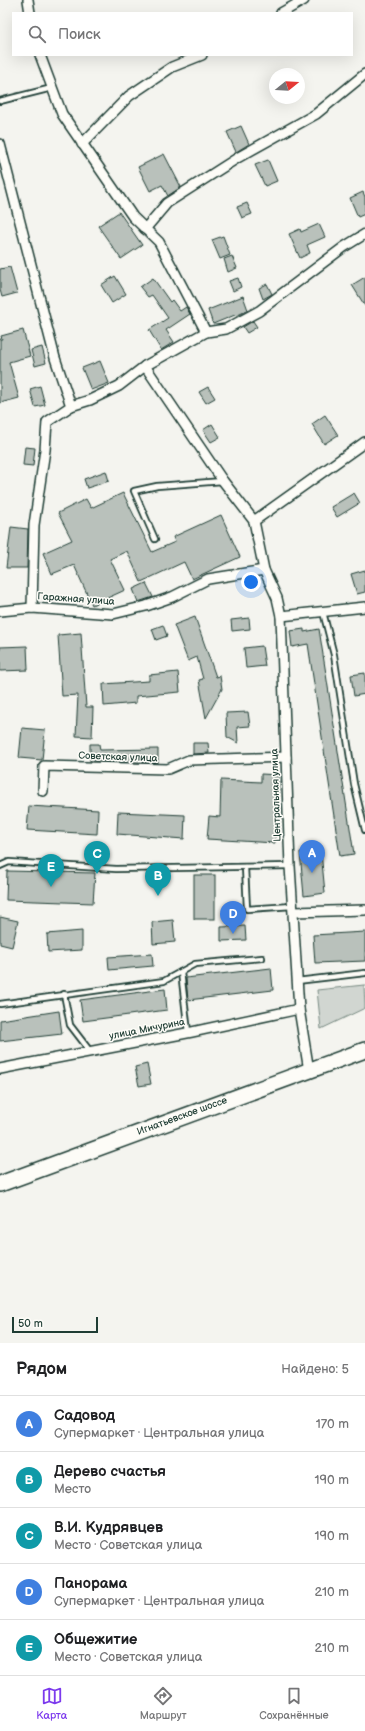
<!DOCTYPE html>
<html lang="ru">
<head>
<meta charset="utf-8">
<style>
  :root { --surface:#fff; --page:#f2f2f2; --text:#202124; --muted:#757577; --line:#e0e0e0; --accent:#7c3aed }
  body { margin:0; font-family:"Balsamiq Sans",sans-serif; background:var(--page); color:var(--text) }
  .compass { position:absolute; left:269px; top:68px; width:36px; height:36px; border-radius:50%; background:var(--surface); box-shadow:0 4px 16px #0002; rotate:72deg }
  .scale { position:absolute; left:12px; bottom:10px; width:86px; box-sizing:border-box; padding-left:4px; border:2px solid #1f3d34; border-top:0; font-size:11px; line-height:14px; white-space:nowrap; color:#1f3d34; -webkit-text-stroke:3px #fdfcf7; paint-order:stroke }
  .you { position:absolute; left:251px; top:582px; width:14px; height:14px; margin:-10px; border:3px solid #fff; border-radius:50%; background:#1a73e8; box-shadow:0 0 0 6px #1a73e833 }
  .badge { display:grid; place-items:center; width:26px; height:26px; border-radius:50%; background:var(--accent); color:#fff; font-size:13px; font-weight:700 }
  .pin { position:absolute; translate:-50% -33px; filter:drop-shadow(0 1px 2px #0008) }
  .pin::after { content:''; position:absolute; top:21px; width:14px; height:12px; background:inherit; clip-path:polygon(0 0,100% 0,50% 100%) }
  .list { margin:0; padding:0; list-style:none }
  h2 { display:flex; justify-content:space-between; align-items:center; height:52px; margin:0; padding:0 16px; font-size:17px }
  h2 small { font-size:13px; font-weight:400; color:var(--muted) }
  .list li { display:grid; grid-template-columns:26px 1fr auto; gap:12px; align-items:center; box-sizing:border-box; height:56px; padding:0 16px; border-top:1px solid var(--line) }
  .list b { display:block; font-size:15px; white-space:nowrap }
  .list p { margin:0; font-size:13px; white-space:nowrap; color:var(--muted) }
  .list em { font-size:13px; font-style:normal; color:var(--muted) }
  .icon { flex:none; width:22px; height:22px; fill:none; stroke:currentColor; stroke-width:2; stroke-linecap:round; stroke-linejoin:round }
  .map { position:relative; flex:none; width:365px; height:1343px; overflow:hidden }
  .search { position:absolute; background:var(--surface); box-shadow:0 4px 16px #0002; left:12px; right:12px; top:12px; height:44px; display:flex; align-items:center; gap:10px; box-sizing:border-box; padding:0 14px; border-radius:0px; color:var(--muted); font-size:15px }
  .sheet { height:332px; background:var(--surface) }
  nav { display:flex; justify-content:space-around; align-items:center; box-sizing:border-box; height:56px; border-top:1px solid var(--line); background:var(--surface); font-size:11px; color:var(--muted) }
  nav a { display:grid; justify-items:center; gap:2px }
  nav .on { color:var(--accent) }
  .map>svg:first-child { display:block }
</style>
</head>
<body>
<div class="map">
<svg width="365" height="1343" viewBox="0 0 365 1343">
  <rect width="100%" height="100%" fill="#f4f4ef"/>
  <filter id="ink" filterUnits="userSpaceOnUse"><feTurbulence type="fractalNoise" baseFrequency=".025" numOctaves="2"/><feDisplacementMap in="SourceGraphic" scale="8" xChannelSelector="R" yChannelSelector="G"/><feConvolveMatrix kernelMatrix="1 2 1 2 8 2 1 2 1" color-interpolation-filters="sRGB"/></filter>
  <g filter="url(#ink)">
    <path fill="#d1d6d1" stroke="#788a82" d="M364 985 365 1008 321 1029 317 990Z"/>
    <g fill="#b9c1bb" stroke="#1f3d34">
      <path d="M241 126 249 144 236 152 227 132Z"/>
      <path d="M164 154 181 187 168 196 162 185 150 191 138 167Z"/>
      <path d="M268 160 277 181 265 186 255 165Z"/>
      <path d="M363 192 365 197V214L358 217 350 198Z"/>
      <path d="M247 203 252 214 242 218 237 207Z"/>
      <path d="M119 212 142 245 121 259 98 226Z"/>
      <path d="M319 224 325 237 307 245 310 253 300 258 289 234 300 229 301 232Z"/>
      <path d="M223 236 230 255 220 259 212 240Z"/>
      <path d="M232 256 237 268 228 272 224 259Z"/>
      <path d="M10 267 17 293 2 297 0 290V269Z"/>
      <path d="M115 276 126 294 112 303 101 285Z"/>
      <path d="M365 277V306L352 285Z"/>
      <path d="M153 278 170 302 172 300 180 311 186 307 190 314 166 330 174 342 161 350 149 330 168 318 152 295 148 297 140 287Z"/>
      <path d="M238 278 241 287 233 291 229 281Z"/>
      <path d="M267 284 272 294 263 299 259 288Z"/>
      <path d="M243 296 248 310 236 316 235 315 213 324 208 310Z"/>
      <path d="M253 321 257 327 247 333 243 327Z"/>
      <path d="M23 330 30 356 9 362 19 398 0 403V339H2L1 336Z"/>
      <path d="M42 347 46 363 35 366 31 350Z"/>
      <path d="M100 361 109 383 91 390 82 368Z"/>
      <path d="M40 386 45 405 35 407 30 389Z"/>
      <path d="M208 387 215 398 206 403 199 392Z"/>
      <path d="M325 415 338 435 324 444 312 424Z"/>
      <path d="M212 424 220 437 211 442 203 430Z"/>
      <path d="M25 447 35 448 33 466 23 465Z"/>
      <path d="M106 471 109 481 87 488 84 479Z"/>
      <path d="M123 493 152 552 175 542 173 537 221 515 240 557 192 579 184 562 141 582 127 551 110 559 125 590 92 605 74 565 52 574 43 553 72 540 58 513 86 499 91 508Z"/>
      <path d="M354 493 360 503 337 517 331 507Z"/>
      <path d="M11 527 28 529 27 568H6Z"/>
      <path d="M365 570V592L357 594 351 574Z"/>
      <path d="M146 583 153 597 138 602 133 589Z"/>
      <path d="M195 617 216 677 220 676 222 689 206 718 199 680 203 679 197 657 188 661 174 625Z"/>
      <path d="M249 618 250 629 232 631 231 620Z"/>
      <path d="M163 625 167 636 156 640 152 629Z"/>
      <path d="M304 629V632L319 629 354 854 340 856 308 644 292 647 290 631Z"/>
      <path d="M81 633 86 707H93L92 737 76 736 78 695 62 696 58 635Z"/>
      <path d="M27 646 28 670 0 671V647Z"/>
      <path d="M262 646 265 666 246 668 244 648Z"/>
      <path d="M178 672 180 692 136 696V703L104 706 103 684 149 681V675Z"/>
      <path d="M365 673V694L354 696 351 675Z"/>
      <path d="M248 712 250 726 237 727 238 743 227 737 226 713Z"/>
      <path d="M22 728 45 730 42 760 19 758Z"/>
      <path d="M193 743H208L209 753 193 754Z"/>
      <path d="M90 744H99L100 750 158 749V763L90 761Z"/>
      <path d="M261 774 279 775 278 811H276L275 843 207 839 209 816 220 817 221 780 261 782Z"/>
      <path d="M29 806 98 810 97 834 27 830Z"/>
      <path d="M118 812 185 815 184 839 117 834Z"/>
      <path d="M300 852H321L325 893 304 896Z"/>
      <path d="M7 871 95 873 93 903 6 900Z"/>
      <rect x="194" y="875" width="21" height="44"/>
      <path d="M0 917 18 921 12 947 0 944Z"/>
      <path d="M173 920 175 942 153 944 152 922Z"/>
      <path d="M245 926 246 940 221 941V927Z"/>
      <path d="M82 931V950L48 952 47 934Z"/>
      <path d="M365 932V961L315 963 313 935Z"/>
      <path d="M152 954 153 966 109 970 108 957Z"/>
      <path d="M271 968 273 990 188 1000 186 978Z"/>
      <path d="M165 989 167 1010 83 1021 80 1000Z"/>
      <path d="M59 1011 62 1034 0 1041V1020Z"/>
      <path d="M147 1064 151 1084 139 1086 135 1067Z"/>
    </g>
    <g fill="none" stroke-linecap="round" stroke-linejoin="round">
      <g stroke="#1f3d34" stroke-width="8">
        <g id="lane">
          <path d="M0 101 52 88"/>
          <path d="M155 539 134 491 157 486 223 481"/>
          <path d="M323 612 334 655 354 784 365 830"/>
          <path d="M0 866 9 862 116 869 290 866"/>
          <path d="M245 867 247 909 293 906"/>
          <path d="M181 972 188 1032"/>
          <path d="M297 981 365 973"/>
          <path d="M64 994 70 1025 90 1051"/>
          <path d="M0 1004 164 981 195 964 262 958"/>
        </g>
      </g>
      <g stroke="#1f3d34" stroke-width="12">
        <g id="street">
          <path d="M28 0 30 13"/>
          <path d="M281 13 304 0"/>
          <path d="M40 55 62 114 133 217 159 242 206 332"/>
          <path d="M0 144 55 358 71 406 47 422 45 450 34 525 32 608"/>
          <path d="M82 144 129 96 172 67 202 55"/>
          <path d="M145 229 167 203 239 157 316 114 365 74"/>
          <path d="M145 366 223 481 254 521 264 570 277 598 281 616 290 866 299 1009 309 1071"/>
          <path d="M71 406 90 400 119 386 145 366 206 332 226 329 259 311 344 247 365 234"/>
          <path d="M254 521 365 442"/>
          <path d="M0 611 32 608 113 614 146 606 172 597 208 579 264 570"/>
          <path d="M281 616 365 607"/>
          <path d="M43 791 44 766 168 769 189 760 286 757"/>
          <path d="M294 912 365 910"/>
          <path d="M0 1069 192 1032 299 1009"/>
        </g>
      </g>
      <g stroke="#1f3d34" stroke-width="18">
        <path id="primary" d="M0 1184 365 1050"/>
      </g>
      <use href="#lane" stroke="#fdfcf7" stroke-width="4.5"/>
      <use href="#street" stroke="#fdfcf7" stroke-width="9"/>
      <use href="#primary" stroke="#fdfcf7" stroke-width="15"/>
    </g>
  </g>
  <g text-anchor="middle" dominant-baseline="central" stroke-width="3" stroke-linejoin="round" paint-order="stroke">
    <g font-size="10" fill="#1f3d34" stroke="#fdfcf7">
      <text transform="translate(76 599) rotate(4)">Гаражная улица</text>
      <text transform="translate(118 757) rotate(2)">Советская улица</text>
      <text transform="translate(276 795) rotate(-92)">Центральная улица</text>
      <text transform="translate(147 1029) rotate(-11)">улица Мичурина</text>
      <text transform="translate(182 1116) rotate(-20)">Игнатьевское шоссе</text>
    </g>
  </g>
</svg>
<svg class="compass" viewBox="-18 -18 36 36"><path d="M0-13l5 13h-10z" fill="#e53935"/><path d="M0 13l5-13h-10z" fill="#757577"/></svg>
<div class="scale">50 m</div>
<div class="you"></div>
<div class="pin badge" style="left:312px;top:873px;background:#3f7fe0">A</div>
<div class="pin badge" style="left:158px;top:896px;background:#0f9aa8">B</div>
<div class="pin badge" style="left:97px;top:874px;background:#0f9aa8">C</div>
<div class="pin badge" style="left:233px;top:934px;background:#3f7fe0">D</div>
<div class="pin badge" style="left:51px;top:887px;background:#0f9aa8">E</div>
<div class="search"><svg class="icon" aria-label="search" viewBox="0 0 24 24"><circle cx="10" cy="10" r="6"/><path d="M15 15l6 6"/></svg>Поиск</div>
</div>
<section class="sheet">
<h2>Рядом<small>Найдено: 5</small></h2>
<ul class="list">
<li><span class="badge" style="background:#3f7fe0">A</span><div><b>Садовод</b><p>Супермаркет · Центральная улица</p></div><em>170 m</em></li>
<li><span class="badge" style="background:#0f9aa8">B</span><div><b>Дерево счастья</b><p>Место</p></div><em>190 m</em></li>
<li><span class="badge" style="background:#0f9aa8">C</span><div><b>В.И. Кудрявцев</b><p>Место · Советская улица</p></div><em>190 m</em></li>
<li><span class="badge" style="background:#3f7fe0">D</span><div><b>Панорама</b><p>Супермаркет · Центральная улица</p></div><em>210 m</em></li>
<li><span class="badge" style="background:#0f9aa8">E</span><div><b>Общежитие</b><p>Место · Советская улица</p></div><em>210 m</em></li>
</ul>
</section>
<nav>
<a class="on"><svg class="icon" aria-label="map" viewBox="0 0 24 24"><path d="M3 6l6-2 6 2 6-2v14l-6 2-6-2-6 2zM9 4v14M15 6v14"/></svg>Карта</a>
<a><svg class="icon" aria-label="directions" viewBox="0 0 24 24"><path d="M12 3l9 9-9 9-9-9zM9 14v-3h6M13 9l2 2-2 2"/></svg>Маршрут</a>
<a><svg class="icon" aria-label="saved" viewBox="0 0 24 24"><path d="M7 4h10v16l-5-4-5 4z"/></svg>Сохранённые</a>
</nav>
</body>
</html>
